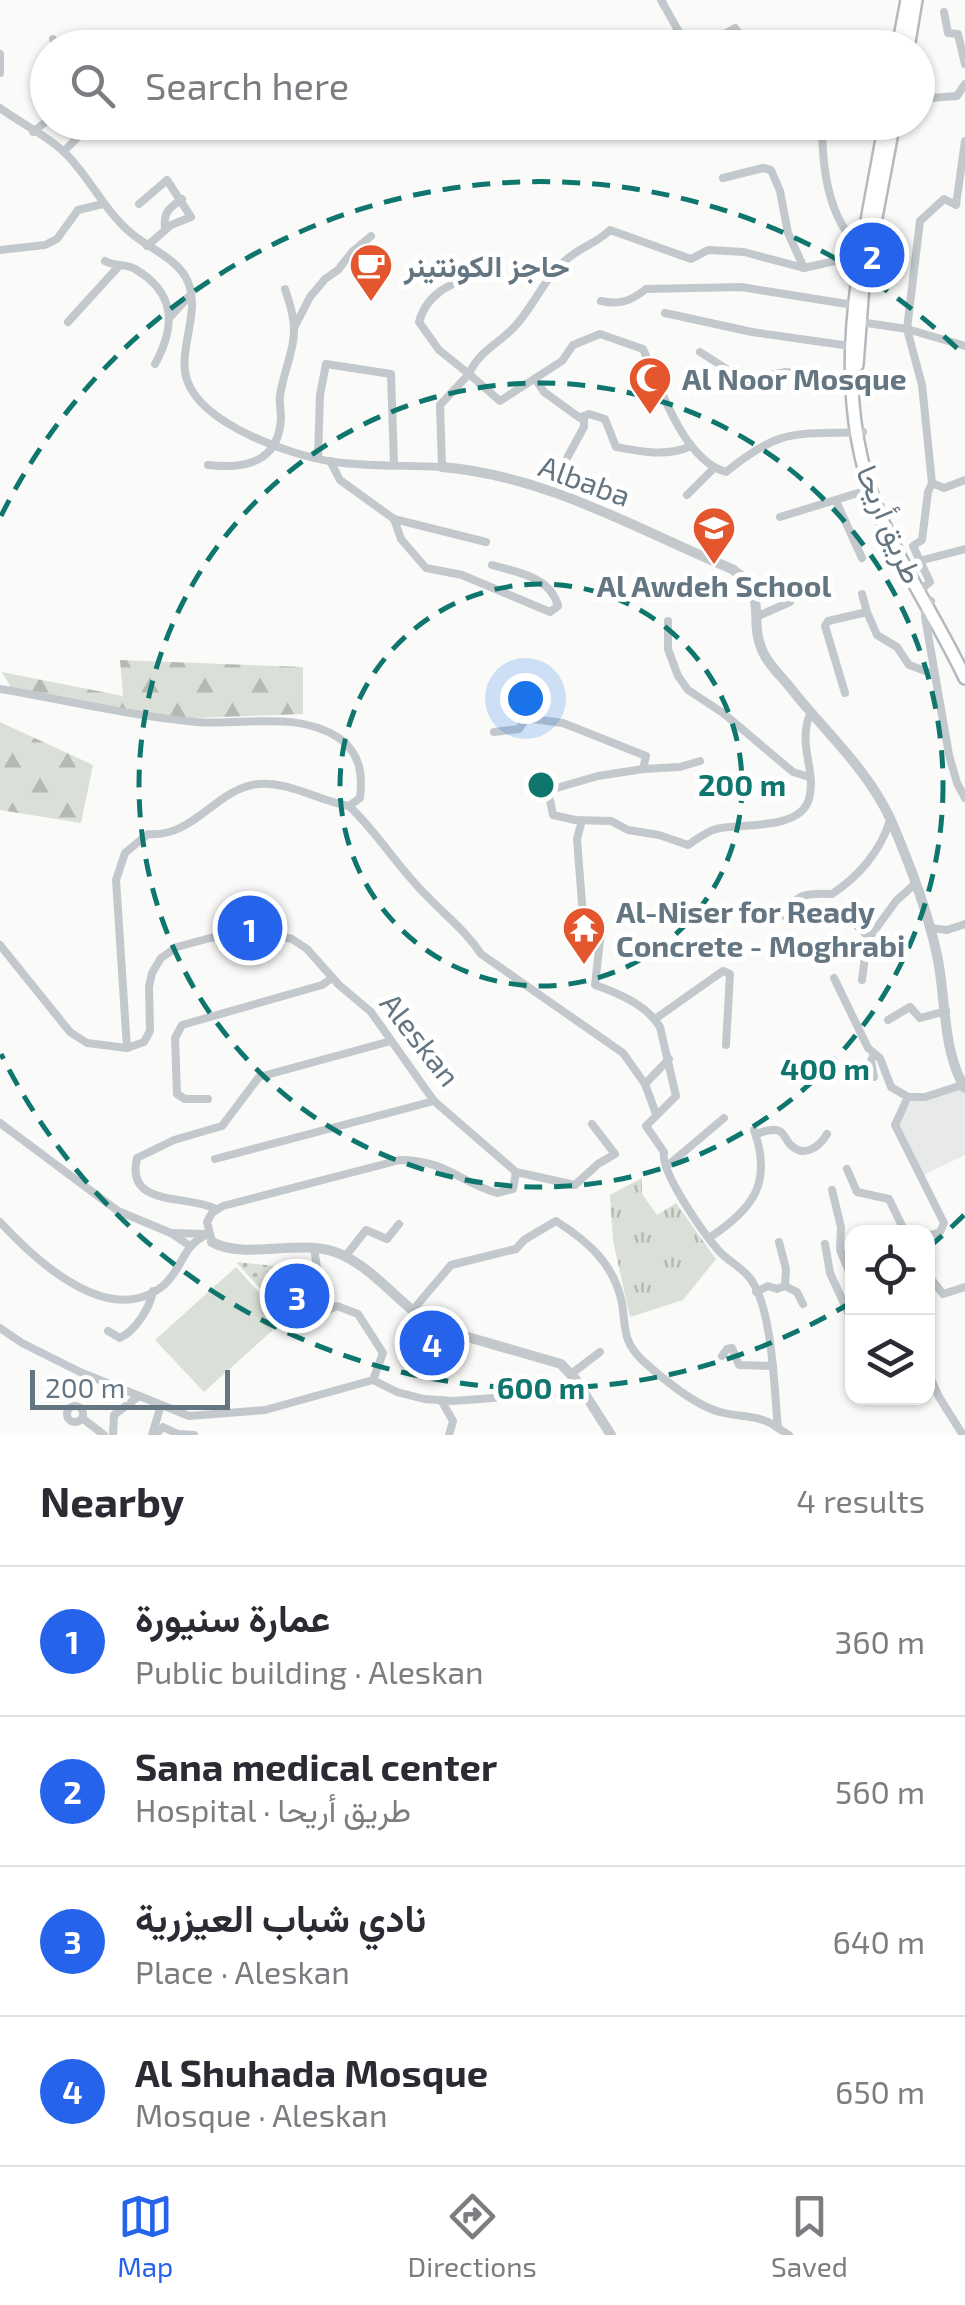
<!DOCTYPE html>
<html lang="en">
<head>
<meta charset="utf-8">
<style>
  :root { --surface:#fff; --page:#f7f7f7; --text:#2b2b33; --muted:#7c7c81; --line:#e1e1e2; --accent:#2563eb }
  body { margin:0; font-family:"Exo 2",Vazirmatn,sans-serif; background:var(--page); color:var(--text) }
  .controls { position:absolute; right:30px; bottom:30px; display:grid; overflow:hidden; border-radius:20px; box-shadow:0 2px 8px #0004 }
  .controls button { width:90px; height:90px; display:grid; place-items:center; padding:0; border:0; border-bottom:2px solid var(--line); background:var(--surface); color:var(--text); font:50px sans-serif }
  .scale { position:absolute; left:30px; bottom:25px; width:200px; box-sizing:border-box; padding-left:10px; border:5px solid #657683; border-top:0; font-size:28px; line-height:35px; white-space:nowrap; color:#657683; -webkit-text-stroke:8px #fff; paint-order:stroke }
  .you { position:absolute; left:525px; top:698px; width:35px; height:35px; margin:-25px; border:8px solid #fff; border-radius:50%; background:#1a73e8; box-shadow:0 0 0 15px #1a73e833 }
  .badge { display:grid; place-items:center; width:65px; height:65px; border-radius:50%; background:var(--accent); color:#fff; font-size:32px; font-weight:700 }
  .pin { position:absolute; translate:-50% -50%; border:5px solid #fff; box-shadow:0 2px 10px #0006 }
  .list { margin:0; padding:0; list-style:none }
  h2 { display:flex; justify-content:space-between; align-items:center; height:130px; margin:0; padding:0 40px; font-size:42px }
  h2 small { font-size:32px; font-weight:400; color:var(--muted) }
  .list li { display:grid; grid-template-columns:65px 1fr auto; gap:30px; align-items:center; box-sizing:border-box; height:150px; padding:0 40px; border-top:2px solid var(--line) }
  .list b { display:block; font-size:38px; white-space:nowrap }
  .list p { margin:0; font-size:32px; white-space:nowrap; color:var(--muted) }
  .list em { font-size:32px; font-style:normal; color:var(--muted) }
  .icon { flex:none; width:55px; height:55px; fill:none; stroke:currentColor; stroke-width:2; stroke-linecap:round; stroke-linejoin:round }
  .map { position:relative; flex:none; width:965px; height:1435px; overflow:hidden }
  .search { position:absolute; background:var(--surface); box-shadow:0 2px 8px #0004; left:30px; right:30px; top:30px; height:110px; display:flex; align-items:center; gap:25px; box-sizing:border-box; padding:0 35px; border-radius:55px; color:var(--muted); font-size:38px }
  .sheet { height:730px; background:var(--surface) }
  nav { display:flex; justify-content:space-around; align-items:center; box-sizing:border-box; height:140px; border-top:2px solid var(--line); background:var(--surface); font-size:28px; color:var(--muted) }
  nav a { display:grid; justify-items:center; gap:5px }
  nav .on { color:var(--accent) }
  .map>svg:first-child { display:block }
</style>
</head>
<body>
<div class="map">
<svg width="965" height="1435" viewBox="0 0 965 1435">
  <defs>
    <pattern id="grass-tufts" width="24" height="20" patternUnits="userSpaceOnUse" patternTransform="scale(2.5)"><rect width="24" height="20" fill="#dadfd7"/><path d="M3 7l-1-3M5 7V3M7 7l1-3M15 17l-1-3M17 17v-4M19 17l1-3" fill="none" stroke="#b4b9b4"/></pattern>
    <pattern id="forest-firs" width="22" height="20" patternUnits="userSpaceOnUse" patternTransform="scale(2.5)"><rect width="22" height="20" fill="#dadfd7"/><path d="M5 1l3.5 6h-7zM16 11l3.5 6h-7z" fill="#b4b9b4"/></pattern>
    <pattern id="park-dots" width="8" height="8" patternUnits="userSpaceOnUse" patternTransform="scale(2.5)"><rect width="8" height="8" fill="#dadfd7"/><path d="M2 2h.1M6 6h.1" fill="none" stroke="#b4b9b4" stroke-width="1.8" stroke-linecap="round"/></pattern>
  </defs>
  <rect width="100%" height="100%" fill="#fafaf8"/>
  <path fill="#e8e9e9" d="M961 1088 965 1091V1155L922 1176 896 1126 912 1101Z"/>
  <path fill="url(#grass-tufts)" d="M642 1178V1194L657 1215 676 1203 716 1259 683 1300 630 1317 613 1241 610 1195Z"/>
  <g fill="url(#forest-firs)">
    <path d="M120 660 303 667V714L164 719 14 693 2 672 123 696Z"/>
    <path d="M0 722 93 765 81 823 0 810Z"/>
  </g>
  <path fill="url(#park-dots)" d="M236 1262 275 1266 289 1273 265 1294Z"/>
  <path fill="#dadfd7" d="M236 1267 284 1320 204 1392 155 1340Z"/>
  <g fill="none" stroke-linecap="round" stroke-linejoin="round">
    <g stroke="#b3babf" stroke-width="16">
      <g id="secondary">
        <path d="M898 48 907 0"/>
        <path d="M908 48 916 0"/>
        <path d="M885 122C863 251 826 381 877 508 901 567 938 621 965 678"/>
        <path d="M857 365 863 286 894 122"/>
      </g>
    </g>
    <g stroke="#c3c8cc" stroke-width="8">
      <path d="M661 0 688 48"/>
      <path d="M944 12 948 33 958 34 965 64"/>
      <path d="M53 39 56 48"/>
      <path d="M701 48 735 28 747 45 764 34 771 48"/>
      <path d="M0 54V73"/>
      <path d="M918 99 957 96 965 84"/>
      <path d="M0 108C22 124 50 137 68 156 91 180 105 211 131 233 148 248 179 259 188 282 201 313 177 351 187 380 202 425 292 456 335 462 370 467 407 465 442 467L440 405 469 374 500 401 562 361 573 345 600 334 643 349C660 386 683 460 726 472 783 426 795 435 863 432"/>
      <path d="M822 122C822 165 827 219 861 248"/>
      <path d="M33 132 48 120"/>
      <path d="M81 134 93 122"/>
      <path d="M965 141 956 205 944 199 920 221 907 329 965 346"/>
      <path d="M64 151 81 134 83 122"/>
      <path d="M723 178 763 168 771 170 780 191 788 233 804 268"/>
      <path d="M139 204 167 180 191 217 171 225 147 246"/>
      <path d="M165 229C163 212 169 208 182 199"/>
      <path d="M0 250 45 245 57 239 78 210 103 204"/>
      <path d="M105 261C115 267 125 263 135 269 176 293 176 326 155 364"/>
      <path d="M477 274C450 284 427 293 419 322L439 350 469 374C479 350 501 343 517 324 536 302 547 273 571 256 584 246 598 242 610 230L691 259 708 250 744 252 804 268 861 255"/>
      <path d="M601 301C620 305 631 301 646 289L741 287 853 305"/>
      <path d="M665 313 752 332 850 346"/>
      <path d="M171 316 191 294"/>
      <path d="M68 322 119 266"/>
      <path d="M860 322 907 329 922 385 932 483 928 492 922 540 913 546 930 582 924 587"/>
      <path d="M294 328 310 297 325 279 338 270 352 252 371 236"/>
      <path d="M700 352 744 380 786 372 851 381"/>
      <path d="M536 380 544 392 580 418 589 414 605 419 616 447C642 452 667 457 691 446"/>
      <path d="M318 458 320 395 326 364 391 374 394 464"/>
      <path d="M567 458 584 427V416"/>
      <path d="M330 461 340 480 394 519 401 539 426 568 462 575 550 612 558 606C551 577 517 572 492 565"/>
      <path d="M208 465C245 469 278 463 281 419 281 411 279 403 280 396 283 371 298 344 293 319 292 309 288 299 285 289"/>
      <path d="M932 483 944 488 965 480"/>
      <path d="M687 495 714 468"/>
      <path d="M836 501 862 558"/>
      <path d="M780 517 871 489"/>
      <path d="M394 519 486 542"/>
      <path d="M919 561 965 549"/>
      <path d="M862 594 867 612"/>
      <path d="M931 601 925 607V617L949 755 957 783 965 798"/>
      <path d="M756 617 790 602"/>
      <path d="M668 621V649L678 676 688 690 723 713 793 772 809 777"/>
      <path d="M0 689C65 700 131 716 196 722 242 726 297 710 339 738 360 753 363 774 360 798L349 806C319 801 289 781 258 784 215 789 194 838 148 834L125 853 116 880 127 1048"/>
      <path d="M845 693 825 626 828 621 867 612 877 635 897 647 909 665 934 674"/>
      <path d="M494 732 519 729 526 718 563 723 646 756 643 769 598 776 553 789 549 795 553 815 575 820 611 821 628 830 659 835 688 845C697 839 706 832 716 829 740 823 800 831 809 799 817 770 797 746 810 714"/>
      <path d="M643 769 680 767 700 761"/>
      <path d="M349 806C378 833 398 868 427 896 446 916 466 931 481 954L623 1053 645 1084 656 1114"/>
      <path d="M582 820 577 839 583 916 601 931 595 985C618 993 647 1005 660 1027L676 1096 646 1126 664 1152C660 1172 704 1234 719 1251 728 1261 741 1267 749 1277 773 1306 774 1390 778 1428L789 1435"/>
      <path d="M786 917C793 892 811 893 832 894 858 877 881 851 890 820"/>
      <path d="M850 919 869 937"/>
      <path d="M931 928 947 930 965 924"/>
      <path d="M0 945 70 1032 87 1043 127 1048 144 1042 150 1031 149 987 152 973 161 958 177 947 210 938 256 932 292 939 307 949 339 985 371 1012 434 1101 516 1172 513 1189 497 1193C459 1182 446 1160 400 1160L223 1206 212 1213 207 1222 212 1242"/>
      <path d="M834 978 868 1048 880 1058 891 1087 908 1097"/>
      <path d="M862 980 867 941 896 901 916 883"/>
      <path d="M655 1019 723 971 730 974 726 1045"/>
      <path d="M888 1020 910 1007 920 1018 946 1011"/>
      <path d="M874 1054 871 1061 874 1077"/>
      <path d="M645 1084 669 1059"/>
      <path d="M208 1099H185L177 1094 175 1038 182 1025 322 985 332 978"/>
      <path d="M0 1123 118 1211 171 1233 190 1246"/>
      <path d="M756 1134C763 1132 774 1127 781 1132 786 1136 787 1143 792 1146 805 1158 820 1146 827 1134"/>
      <path d="M215 1159 434 1101"/>
      <path d="M666 1167 724 1118"/>
      <path d="M847 1169 857 1192 889 1199 905 1232"/>
      <path d="M516 1172 575 1185 598 1164 615 1154 592 1124"/>
      <path d="M832 1190 841 1227 840 1250 848 1269"/>
      <path d="M216 1209C187 1194 125 1208 137 1158L174 1140 222 1126 259 1077 391 1041"/>
      <path d="M0 1222C36 1261 110 1330 164 1285 184 1267 181 1246 208 1234"/>
      <path d="M171 1233 207 1234"/>
      <path d="M928 1236 940 1232 944 1223 895 1125 908 1097H925L962 1085"/>
      <path d="M709 1238C753 1209 773 1183 754 1130"/>
      <path d="M779 1242 786 1269 785 1286"/>
      <path d="M825 1244 830 1273 852 1321"/>
      <path d="M345 1257 366 1230 387 1239 399 1224"/>
      <path d="M852 1264 848 1269 852 1280"/>
      <path d="M928 1275 943 1294 965 1287"/>
      <path d="M756 1292 768 1286 777 1289 785 1286 797 1292 803 1304"/>
      <path d="M412 1311 451 1265 516 1249 524 1240 556 1221C589 1242 614 1264 622 1303 626 1328 622 1340 642 1360 660 1377 696 1406 720 1412 741 1418 760 1414 778 1428"/>
      <path d="M0 1328 22 1343 80 1372 189 1416 265 1410 373 1380 383 1353 358 1314 337 1306 324 1312 314 1248"/>
      <path d="M108 1331 120 1338C135 1331 150 1308 153 1291"/>
      <path d="M722 1356 727 1349 732 1348 739 1365 773 1366"/>
      <path d="M928 1372 939 1397 963 1435"/>
      <path d="M571 1374 600 1352"/>
      <path d="M373 1380 397 1392 424 1399 453 1401 559 1393 574 1378"/>
      <path d="M441 1400 453 1421 449 1435"/>
      <circle cx="75" cy="1414" r="8"/>
      <path d="M82 1418 104 1435"/>
      <path d="M113 1435 114 1415 139 1396"/>
      <path d="M152 1435 161 1405"/>
      <path d="M155 1435 163 1427 178 1434 194 1435"/>
    </g>
    <g stroke="#c3c8cc" stroke-width="10">
      <path d="M442 467C548 476 636 529 732 569 772 596 745 620 765 656 771 667 781 676 789 686 823 730 866 767 890 818 909 862 927 908 937 955 946 996 942 1051 965 1088"/>
      <path d="M212 1242C245 1260 298 1239 335 1252 376 1267 401 1309 440 1329L561 1364 576 1380 611 1435"/>
    </g>
    <use href="#secondary" stroke="#fff" stroke-width="11"/>
  </g>
  <g fill="none" stroke="#0f766e" stroke-width="5" stroke-dasharray="18 12">
    <circle cx="541" cy="785" r="201"/>
    <circle cx="541" cy="785" r="402"/>
    <path d="M964 1215A603 603 0 0 1 929 1247M852 1302A603 603 0 0 1 1 1054M1 516A603 603 0 0 1 964 355"/>
  </g>
  <defs>
    <g id="cafe-pin" transform="scale(2.25)"><path d="M0 17L-7.5 6A9.5 9.5 0 1 1 7.5 6Z" fill="#e4572e" stroke="#fff"/><path d="M-5.5-4.5H6V0H3Q3 3.5 0 3.5H-2.5Q-5.5 3.5-5.5 0ZM3-3.2v2h1.7v-2ZM-6 4.5H4V6H-6Z" fill="#fff"/></g>
    <g id="mosque-pin" transform="scale(2.25)"><path d="M0 17L-7.5 6A9.5 9.5 0 1 1 7.5 6Z" fill="#e4572e" stroke="#fff"/><path d="M3.5-4.9A6 6 0 1 0 3.5 4.9A5 5 0 1 1 3.5-4.9Z" fill="#fff"/></g>
    <g id="school-pin" transform="scale(2.25)"><path d="M0 17L-7.5 6A9.5 9.5 0 1 1 7.5 6Z" fill="#e4572e" stroke="#fff"/><path d="M0-5L7-2L0 1L-7-2ZM-4 1L0 2.5L4 1V4Q0 6-4 4Z" fill="#fff"/></g>
    <g id="temple-pin" transform="scale(2.25)"><path d="M0 17L-7.5 6A9.5 9.5 0 1 1 7.5 6Z" fill="#e4572e" stroke="#fff"/><path d="M0-6L5-2H3V0L6.5 2.5H4V6H1.5V3h-3V6H-4V2.5H-6.5L-3 0V-2H-5Z" fill="#fff"/></g>
  </defs>
  <g fill-rule="evenodd">
    <use href="#cafe-pin" x="371" y="265"/>
    <use href="#mosque-pin" x="650" y="378"/>
    <use href="#school-pin" x="714" y="528"/>
    <use href="#temple-pin" x="584" y="928"/>
  </g>
  <g text-anchor="middle" dominant-baseline="central" stroke-width="10" stroke-linejoin="round" paint-order="stroke">
    <g font-size="30" font-weight="bold" fill="#657683" stroke="#fff" text-anchor="start">
      <text x="404" y="265">حاجز الكونتينر</text>
      <text x="682" y="378">Al Noor Mosque</text>
      <text x="714" y="585" text-anchor="middle">Al Awdeh School</text>
      <text x="616" y="911">Al-Niser for Ready<tspan x="616" dy="34">Concrete - Moghrabi</tspan></text>
    </g>
    <g font-size="30" fill="#657683" stroke="#fff">
      <text transform="translate(585 480) rotate(20)">Albaba</text>
      <text transform="translate(891 524) rotate(67)">طريق أريحا</text>
      <text transform="translate(421 1039) rotate(52)">Aleskan</text>
    </g>
  </g>
  <circle cx="541" cy="785" r="15" fill="#0f766e" stroke="#fff" stroke-width="5"/>
  <g font-size="30" text-anchor="middle" font-weight="bold" fill="#0f766e" stroke="#fff" stroke-width="10" stroke-linejoin="round" paint-order="stroke">
    <text x="742" y="796">200 m</text>
    <text x="825" y="1080">400 m</text>
    <text x="541" y="1399">600 m</text>
  </g>
</svg>
<div class="controls">
<button><svg class="icon" aria-label="locate" viewBox="0 0 24 24"><circle cx="12" cy="12" r="6"/><path d="M12 2v4M12 18v4M2 12h4M18 12h4"/></svg></button>
<button><svg class="icon" aria-label="layers" viewBox="0 0 24 24"><path d="M12 4l9 5-9 5-9-5zM3 14l9 5 9-5"/></svg></button>
</div>
<div class="scale">200 m</div>
<div class="you"></div>
<div class="pin badge" style="left:250px;top:928px">1</div>
<div class="pin badge" style="left:872px;top:255px">2</div>
<div class="pin badge" style="left:297px;top:1296px">3</div>
<div class="pin badge" style="left:432px;top:1343px">4</div>
<div class="search"><svg class="icon" aria-label="search" viewBox="0 0 24 24"><circle cx="10" cy="10" r="6"/><path d="M15 15l6 6"/></svg>Search here</div>
</div>
<section class="sheet">
<h2>Nearby<small>4 results</small></h2>
<ul class="list">
<li><span class="badge">1</span><div><b>عمارة سنيورة</b><p>Public building · Aleskan</p></div><em>360 m</em></li>
<li><span class="badge">2</span><div><b>Sana medical center</b><p>Hospital · طريق أريحا</p></div><em>560 m</em></li>
<li><span class="badge">3</span><div><b>نادي شباب العيزرية</b><p>Place · Aleskan</p></div><em>640 m</em></li>
<li><span class="badge">4</span><div><b>Al Shuhada Mosque</b><p>Mosque · Aleskan</p></div><em>650 m</em></li>
</ul>
</section>
<nav>
<a class="on"><svg class="icon" aria-label="map" viewBox="0 0 24 24"><path d="M3 6l6-2 6 2 6-2v14l-6 2-6-2-6 2zM9 4v14M15 6v14"/></svg>Map</a>
<a><svg class="icon" aria-label="directions" viewBox="0 0 24 24"><path d="M12 3l9 9-9 9-9-9zM9 14v-3h6M13 9l2 2-2 2"/></svg>Directions</a>
<a><svg class="icon" aria-label="saved" viewBox="0 0 24 24"><path d="M7 4h10v16l-5-4-5 4z"/></svg>Saved</a>
</nav>
</body>
</html>
